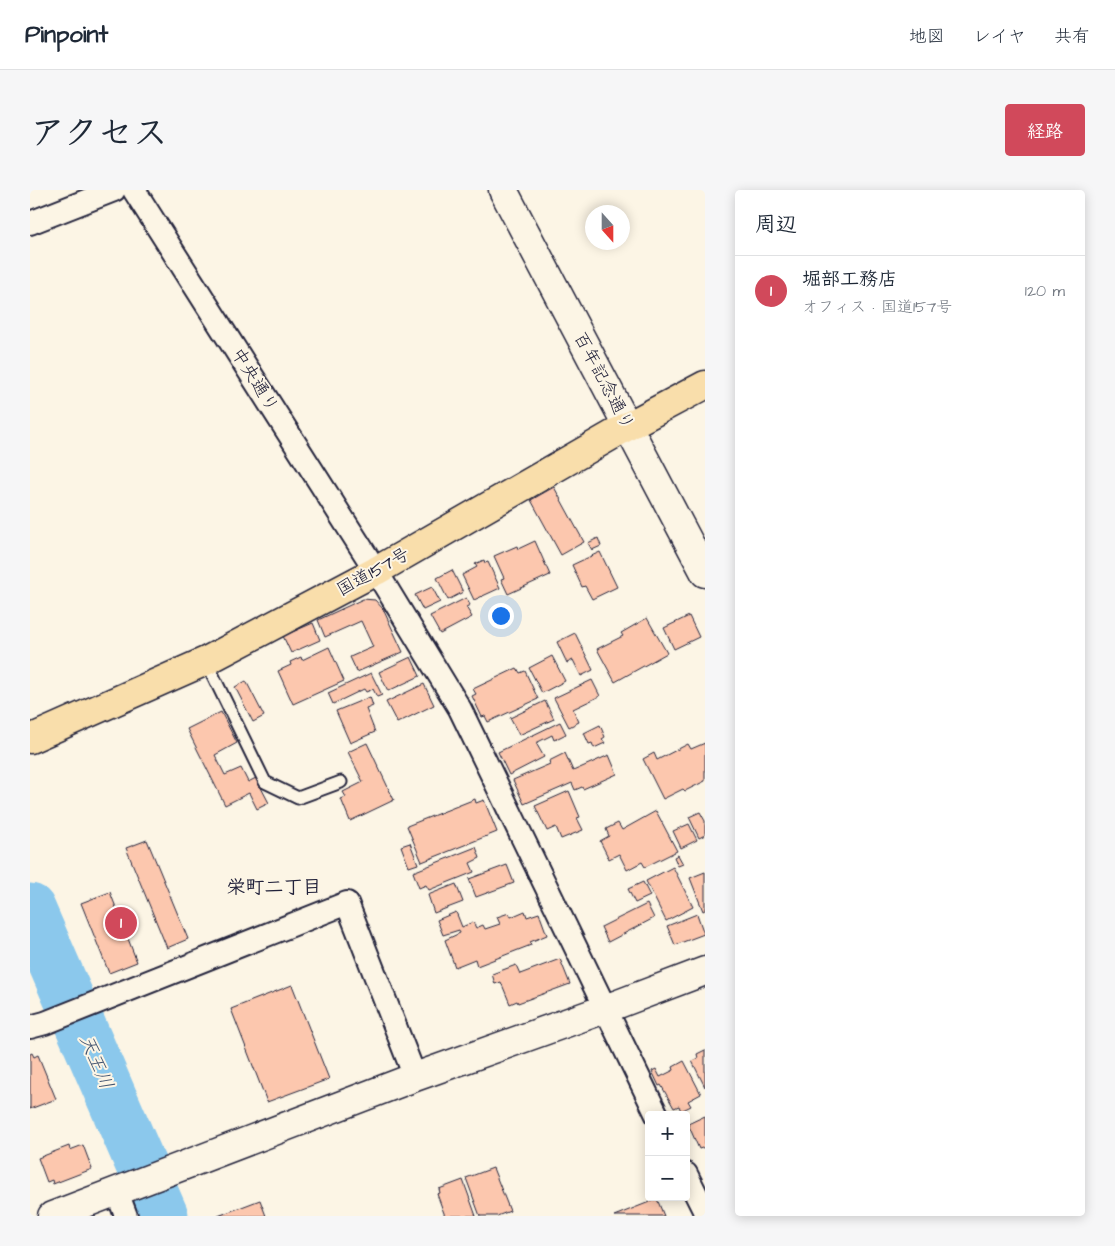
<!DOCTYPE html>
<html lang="ja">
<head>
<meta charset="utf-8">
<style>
  :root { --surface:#fff; --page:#f6f6f7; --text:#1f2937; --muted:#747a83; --line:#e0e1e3; --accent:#d1495b }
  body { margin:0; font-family:"Architects Daughter","Klee One",sans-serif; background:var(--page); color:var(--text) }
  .controls { position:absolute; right:15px; bottom:15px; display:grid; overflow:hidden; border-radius:5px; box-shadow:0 2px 12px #0003 }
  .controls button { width:45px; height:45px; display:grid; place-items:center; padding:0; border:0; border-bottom:1px solid var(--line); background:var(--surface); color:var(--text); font:25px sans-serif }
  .compass { position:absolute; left:555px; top:15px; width:45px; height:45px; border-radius:50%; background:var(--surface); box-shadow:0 2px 12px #0003; rotate:159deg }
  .you { position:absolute; left:470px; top:425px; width:18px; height:18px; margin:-12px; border:4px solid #fff; border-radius:50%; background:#1a73e8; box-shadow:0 0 0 8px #1a73e833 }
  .badge { display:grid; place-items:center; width:32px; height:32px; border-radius:50%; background:var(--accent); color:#fff; font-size:16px; font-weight:700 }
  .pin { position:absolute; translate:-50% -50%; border:2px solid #fff; box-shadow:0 1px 5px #0006 }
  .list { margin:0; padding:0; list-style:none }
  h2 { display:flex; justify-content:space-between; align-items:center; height:65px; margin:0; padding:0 20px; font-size:21px }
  h2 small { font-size:16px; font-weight:400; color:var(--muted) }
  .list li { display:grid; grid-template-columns:32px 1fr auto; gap:15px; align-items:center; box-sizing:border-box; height:70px; padding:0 20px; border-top:1px solid var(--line) }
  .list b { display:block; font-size:19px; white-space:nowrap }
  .list p { margin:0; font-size:16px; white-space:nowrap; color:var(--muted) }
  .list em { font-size:16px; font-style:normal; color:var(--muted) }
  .map { position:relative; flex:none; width:675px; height:1026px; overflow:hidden; border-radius:5px }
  header { display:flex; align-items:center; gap:30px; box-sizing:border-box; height:70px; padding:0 25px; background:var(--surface); border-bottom:1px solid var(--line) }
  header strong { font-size:24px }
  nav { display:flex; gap:28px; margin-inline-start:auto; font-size:18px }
  .intro { display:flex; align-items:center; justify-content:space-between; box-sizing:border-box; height:120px; padding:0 30px }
  h1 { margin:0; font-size:35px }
  .button { padding:12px 22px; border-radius:5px; background:var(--accent); color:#fff; font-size:18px; font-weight:700 }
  main { display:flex; gap:30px; padding:0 30px }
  aside { flex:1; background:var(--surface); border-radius:5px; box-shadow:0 2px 12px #0003 }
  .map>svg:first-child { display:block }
</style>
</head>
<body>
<header>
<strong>Pinpoint</strong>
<nav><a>地図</a><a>レイヤ</a><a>共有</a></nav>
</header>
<div class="intro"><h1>アクセス</h1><a class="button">経路</a></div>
<main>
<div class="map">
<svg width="675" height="1026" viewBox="0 0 675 1026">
  <rect width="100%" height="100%" fill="#fcf5e5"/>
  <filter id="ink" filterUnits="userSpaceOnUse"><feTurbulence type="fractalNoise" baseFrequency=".02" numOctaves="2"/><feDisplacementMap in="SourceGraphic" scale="10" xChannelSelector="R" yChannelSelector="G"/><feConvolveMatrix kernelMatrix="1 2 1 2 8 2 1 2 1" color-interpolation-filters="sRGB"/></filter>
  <g filter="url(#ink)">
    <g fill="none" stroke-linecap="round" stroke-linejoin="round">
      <path stroke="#8bc8ec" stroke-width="51" d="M0 719 133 1026"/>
    </g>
    <g fill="#fcc7ae" stroke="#22223b">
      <path d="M524 297 554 352 531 365 501 310Z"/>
      <path d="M568 348 571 356 562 360 558 353Z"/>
      <path d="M505 351 520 385 478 404 471 389 474 388 464 366 487 356 488 359Z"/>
      <path d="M570 362 587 397 562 409 555 396 552 397 542 375Z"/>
      <path d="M454 370 455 373 458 372 470 398 444 410 432 385 447 377 445 374Z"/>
      <path d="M422 380 433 402 418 410 407 388Z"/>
      <path d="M402 397 410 412 393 420 385 405Z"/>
      <path d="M436 408 440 415 436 417 442 427 410 444 400 426Z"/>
      <path d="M333 409 345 410 353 419 373 462 327 482 320 467 343 457 331 431 295 447 288 430Z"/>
      <path d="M659 426 669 447 644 459 634 438Z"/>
      <path d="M617 428 637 463 585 492 567 459 593 446 591 443Z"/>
      <path d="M283 433 290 450 261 463 253 446Z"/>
      <path d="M545 443 563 480 551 486 543 470 537 473 527 452Z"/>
      <path d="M299 457 314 491 263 514 248 481 261 475 260 472 271 467 272 470Z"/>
      <path d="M522 466 535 491 512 503 499 478Z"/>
      <path d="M381 467 390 486 358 501 349 482Z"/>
      <path d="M487 478 490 483 495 481 508 509 458 532 455 526 452 527 442 506 446 504 443 499Z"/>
      <path d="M341 483 352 505 347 507 343 499 336 502 334 499 303 514 298 503Z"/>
      <path d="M562 490 570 506 543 519 549 532 539 537 524 508Z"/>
      <path d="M216 491 234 526 223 532 205 497Z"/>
      <path d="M394 494 404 515 367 533 356 512Z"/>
      <path d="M340 507 343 516 336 519 345 542 320 553 306 521Z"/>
      <path d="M515 511 524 529 489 545 480 528Z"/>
      <path d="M191 522 207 553 185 565 195 585 211 578 218 592 226 588 239 613 227 619 219 603 195 615 157 539Z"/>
      <path d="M530 532 536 544 524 550 522 545 506 553 514 567 479 585 468 562Z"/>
      <path d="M570 535 575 547 572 549 575 553 564 558 562 553 559 554 554 543Z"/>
      <path d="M337 553 364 610 320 631 311 609 316 607 313 602 333 592 318 562Z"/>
      <path d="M675 553V591L655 601 653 599 633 609 613 569 624 563 627 570 658 554 661 559Z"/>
      <path d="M535 563 543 581 579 565 587 584 553 599 552 597 545 600 542 593 494 614 483 590 520 574 519 571Z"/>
      <path d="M539 601 550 627 547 628 553 640 531 649 526 637 517 641 505 616Z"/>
      <path d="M445 609 446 613 454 610 467 642 392 672 377 636Z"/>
      <path d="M626 621 647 661 615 677 612 672 597 680 589 664 579 669 570 651 579 646 576 639 588 633 592 640Z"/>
      <path d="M670 622 675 631V645L669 648 659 627Z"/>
      <path d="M659 634 667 650 651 658 643 641Z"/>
      <path d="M117 650 158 749 137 758 96 658Z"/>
      <path d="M380 653 388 674 379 677 371 656Z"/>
      <path d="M446 657 450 668 440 673 444 682 399 700 396 695 389 698 383 682Z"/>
      <path d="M648 665 653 674 648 676 644 667Z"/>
      <path d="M477 675 484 693 446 707 439 689Z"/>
      <path d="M643 677 663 717 636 731 616 691Z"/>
      <path d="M675 682V720L673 721 660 688Z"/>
      <path d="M613 692 620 706 605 713 598 699Z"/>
      <path d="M426 694 433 712 404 723 398 705Z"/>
      <path d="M80 702 107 772 79 783 51 713Z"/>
      <path d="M617 714 624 728 578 752 571 737Z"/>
      <path d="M495 721 497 727 509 723 517 745 500 752 501 755 447 776 445 769 425 777 415 750 430 743 429 740 413 745 407 730 426 722 432 737 443 732 446 738 453 735 455 739 470 734 467 727 479 723 481 727Z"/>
      <path d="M667 724 674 744 645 755 637 736Z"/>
      <path d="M530 769 540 794 488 813 487 811 480 814 471 792 465 794 462 784 486 775 490 784Z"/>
      <path d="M262 795 299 889 237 912 201 819Z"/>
      <path d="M675 860V897L662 871 668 868 667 864Z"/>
      <path d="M2 863 4 867 8 865 26 909 0 919V864Z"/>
      <path d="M654 871 671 904 658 911 661 916 651 921 649 916 644 918 631 895 629 896 622 881 626 879 630 887 644 880 643 877Z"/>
      <path d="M675 926V957L669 959 658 934Z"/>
      <path d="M53 955 62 979 23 994 22 990 17 992 8 968 39 956 40 960Z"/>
      <path d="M463 978 480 1021 467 1026H450L436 988Z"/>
      <path d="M433 990 446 1026H415L407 1004 410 1003 409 999Z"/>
      <path d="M627 1009 634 1026H584Z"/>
      <path d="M230 1010 236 1026H188Z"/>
    </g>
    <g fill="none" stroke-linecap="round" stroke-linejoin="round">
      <g stroke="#22223b" stroke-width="15">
        <path id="service" d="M176 471 235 592 268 608 311 592"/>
      </g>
      <g stroke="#22223b" stroke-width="26">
        <g id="minor">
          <path d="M104 0 346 381 430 519 627 925"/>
          <path d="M0 33 84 0"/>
          <path d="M0 837 15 833 317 713 385 887"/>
          <path d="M656 984 675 1022"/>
          <path d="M87 1002 96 1026"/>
        </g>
      </g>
      <g stroke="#22223b" stroke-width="31">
        <g id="tertiary">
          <path d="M473 0 675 383"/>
          <path d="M22 1026 385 887 575 819 675 781"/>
        </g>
      </g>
      <g stroke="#22223b" stroke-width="31">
        <path id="trunk" d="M0 549 176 471 346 381 598 236 675 195"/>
      </g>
      <use href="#service" stroke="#fcf5e5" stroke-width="11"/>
      <use href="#minor" stroke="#fcf5e5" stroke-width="22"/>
      <use href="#tertiary" stroke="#fcf5e5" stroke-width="28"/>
      <use href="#trunk" stroke="#f9deab" stroke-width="28"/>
    </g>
  </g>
  <g text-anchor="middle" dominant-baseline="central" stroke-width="4" stroke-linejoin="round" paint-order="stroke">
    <g font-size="18" fill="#22223b" stroke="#fcf5e5">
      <text transform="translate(225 190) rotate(58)">中央通り</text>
      <text transform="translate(574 191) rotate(62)">百年記念通り</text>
      <text transform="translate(343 382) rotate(-29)">国道157号</text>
    </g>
    <g font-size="19" font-weight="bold" fill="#22223b" stroke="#fcf5e5">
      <text x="244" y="697">栄町二丁目</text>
    </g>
    <g font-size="19" font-style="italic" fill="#425470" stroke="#fcf5e5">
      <text transform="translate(66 872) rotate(67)">天王川</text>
    </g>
  </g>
</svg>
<div class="controls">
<button>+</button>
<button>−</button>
</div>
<svg class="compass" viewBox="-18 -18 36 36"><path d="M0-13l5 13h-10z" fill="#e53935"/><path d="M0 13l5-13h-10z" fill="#747a83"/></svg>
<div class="you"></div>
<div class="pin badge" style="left:91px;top:733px">1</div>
</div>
<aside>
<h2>周辺<small></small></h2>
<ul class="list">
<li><span class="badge">1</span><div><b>堀部工務店</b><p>オフィス · 国道157号</p></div><em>120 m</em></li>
</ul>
</aside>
</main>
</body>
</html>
